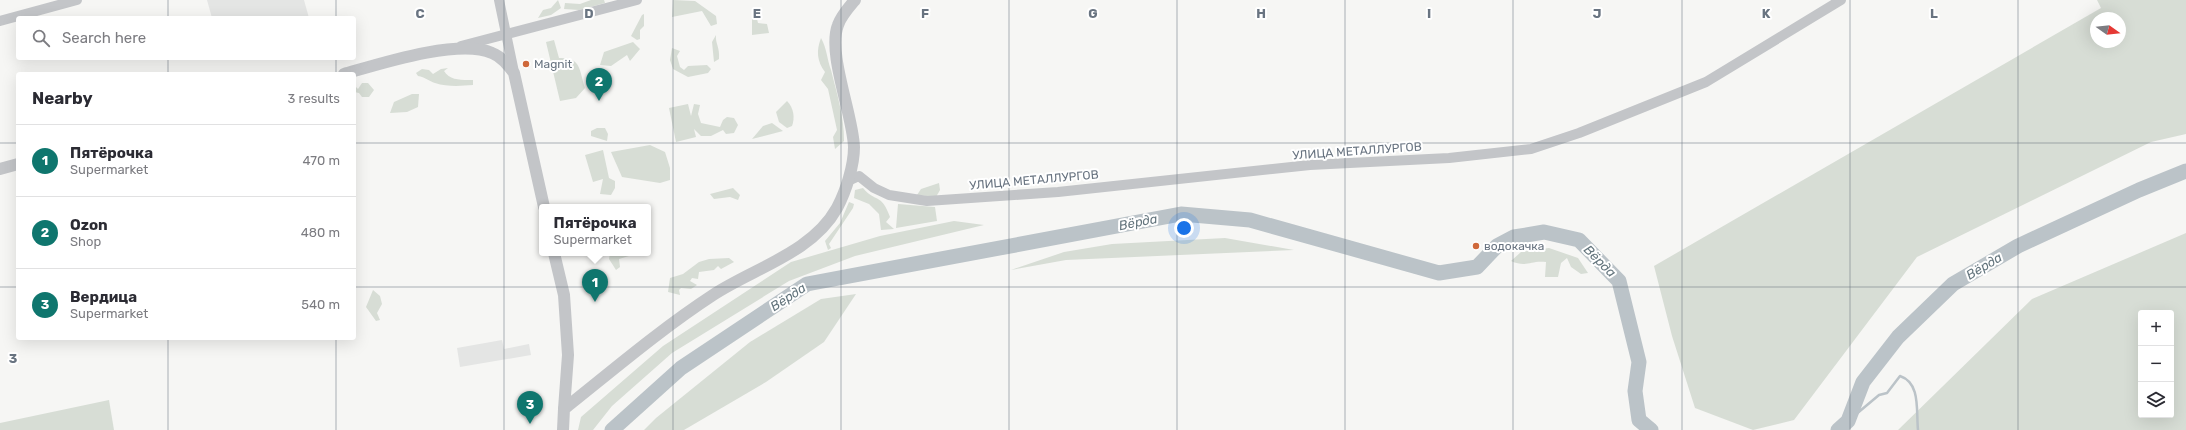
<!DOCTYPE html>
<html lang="en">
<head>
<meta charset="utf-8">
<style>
  :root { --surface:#fff; --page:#f2f2f3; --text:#2b2b33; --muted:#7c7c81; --line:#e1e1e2; --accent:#0f766e }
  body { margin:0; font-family:Rubik,sans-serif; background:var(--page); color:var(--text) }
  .controls { position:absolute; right:12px; bottom:12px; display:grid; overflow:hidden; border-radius:4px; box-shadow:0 4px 16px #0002 }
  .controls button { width:36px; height:36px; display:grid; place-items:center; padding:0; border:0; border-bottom:1px solid var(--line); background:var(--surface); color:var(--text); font:20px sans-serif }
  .compass { position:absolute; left:2090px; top:12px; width:36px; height:36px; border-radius:50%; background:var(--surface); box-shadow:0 4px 16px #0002; rotate:105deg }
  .you { position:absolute; left:1184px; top:228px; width:14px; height:14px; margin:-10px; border:3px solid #fff; border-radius:50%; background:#1a73e8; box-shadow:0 0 0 6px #1a73e833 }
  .badge { display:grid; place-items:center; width:26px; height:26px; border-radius:50%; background:var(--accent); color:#fff; font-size:13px; font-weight:700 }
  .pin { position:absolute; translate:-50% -33px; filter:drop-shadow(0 1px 2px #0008) }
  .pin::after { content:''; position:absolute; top:21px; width:14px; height:12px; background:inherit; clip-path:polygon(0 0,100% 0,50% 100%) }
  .popup { position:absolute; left:539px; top:204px; width:112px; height:52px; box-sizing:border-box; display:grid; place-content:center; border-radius:4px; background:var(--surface); filter:drop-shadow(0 1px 3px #0005); font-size:13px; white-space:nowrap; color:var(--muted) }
  .popup b { font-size:15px; color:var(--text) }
  .popup::after { content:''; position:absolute; left:50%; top:100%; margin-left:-8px; border:8px solid transparent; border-top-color:var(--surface) }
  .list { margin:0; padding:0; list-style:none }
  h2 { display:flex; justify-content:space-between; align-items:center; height:52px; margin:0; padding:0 16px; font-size:17px }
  h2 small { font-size:13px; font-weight:400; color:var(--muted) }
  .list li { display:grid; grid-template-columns:26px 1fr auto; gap:12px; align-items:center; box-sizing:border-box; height:72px; padding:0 16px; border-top:1px solid var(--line) }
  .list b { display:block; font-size:15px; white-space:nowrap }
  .list p { margin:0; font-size:13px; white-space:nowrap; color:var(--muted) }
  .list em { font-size:13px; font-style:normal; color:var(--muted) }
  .icon { flex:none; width:22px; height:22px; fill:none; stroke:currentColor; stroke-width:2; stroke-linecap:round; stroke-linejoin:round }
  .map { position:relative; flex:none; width:2186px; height:430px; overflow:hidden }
  .search { position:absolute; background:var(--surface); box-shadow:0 4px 16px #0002; left:16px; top:16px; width:340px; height:44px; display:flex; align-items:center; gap:10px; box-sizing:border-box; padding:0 14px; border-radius:4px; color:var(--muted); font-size:15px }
  .panel { position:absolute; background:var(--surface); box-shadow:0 4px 16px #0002; left:16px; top:72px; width:340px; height:268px; border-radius:4px }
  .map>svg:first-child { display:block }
</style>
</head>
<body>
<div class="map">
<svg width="2186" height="430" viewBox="0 0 2186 430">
  <rect width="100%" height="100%" fill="#f6f6f4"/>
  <g fill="#e4e5e4">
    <path d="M207 0H304L309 18H212Z"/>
    <path d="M502 340 504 349 529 344 531 355 460 367 457 348Z"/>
  </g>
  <g fill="#d7ddd5" fill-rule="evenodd">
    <path d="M558 0 561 8 551 15 538 18 543 10 551 8Z"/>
    <path d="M591 0H604L605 3 579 10 564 9 565 3 580 4Z"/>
    <path d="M673 0 695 1 716 16 717 24 711 26 702 11 672 17Z"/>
    <path d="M2097 0H2186V134L2151 142 1917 257 1794 420 1753 430 1695 408 1672 336 1654 266 2101 8ZM2096 18H2120V42H2096Z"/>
    <path d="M752 12 756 15 758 23 767 24 769 33 752 35Z"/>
    <path d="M644 14V26L640 30V39L637 40 631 36 642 15Z"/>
    <path d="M716 35C715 43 720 47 719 59L714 62 712 42Z"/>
    <path d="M821 38C827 49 827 59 831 70 837 94 844 116 844 141L835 149 833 137 837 130 828 89 821 80 825 72C817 61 816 51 821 38Z"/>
    <path d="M554 40 559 58C581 57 579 69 585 88L576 98 560 101 546 42Z"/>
    <path d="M633 42 640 49 630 61 627 55 611 66 600 65 604 52Z"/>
    <path d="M672 48 680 51 677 56 680 67 684 70 688 66 707 65 711 69 708 73 688 77 673 69 670 60Z"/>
    <path d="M448 68 444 71C450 81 463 80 473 80V85C461 86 447 87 435 83 429 81 425 77 418 76L416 73 422 69 429 70 433 74 441 69Z"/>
    <path d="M362 83H368L374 90 369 97H362L359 93 354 92V85L358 89Z"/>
    <path d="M412 94H419L418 107 407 112 390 113 394 102Z"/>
    <path d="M787 101C794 108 795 118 792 126L787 128 779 122 776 112Z"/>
    <path d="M688 104 691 116 694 104 700 105 698 114 701 123 720 127 723 120 727 117 734 118 738 125 734 133 726 134 723 130 711 136H701L694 129 696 137 676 142 669 108Z"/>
    <path d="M772 123 783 131 752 139 763 126Z"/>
    <path d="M597 128H605L608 134 607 141 591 136V131Z"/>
    <path d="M650 145 665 152 670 168V180L660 183 622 177 611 152Z"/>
    <path d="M603 150 609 178 615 181V188L611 195 600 194 603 179 593 182 585 155Z"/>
    <path d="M939 183 940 190 936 197 917 195 921 189Z"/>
    <path d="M733 188 740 195 738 200 730 197 714 199 710 194Z"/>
    <path d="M863 188C875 203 881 192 890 217L886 222 894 229 881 230 879 214 869 204 854 198 855 190Z"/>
    <path d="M849 202 854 204 853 208 829 244 831 248 828 250 825 241 840 223Z"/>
    <path d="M898 204 935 207 937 221 896 228Z"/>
    <path d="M954 221 984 225 855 256 789 281 672 353 612 406 593 430H578L581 417 663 346 791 262 880 236Z"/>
    <path d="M2186 233V430H1898L2032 299ZM2141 313H2171V415H2141Z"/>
    <path d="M1225 238 1294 250 1066 260 1011 270 1064 252 1112 244Z"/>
    <path d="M1549 248 1578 258 1588 273 1581 274 1571 267 1567 258 1561 263 1558 277H1545L1546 262C1530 260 1527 268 1511 261L1521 252Z"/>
    <path d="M610 253H630L629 256 619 259 620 267 616 270 609 259Z"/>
    <path d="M729 258 734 262 721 269 718 266 714 270 699 272 698 279 692 278 690 281 697 285 691 289 681 288 679 290 680 295 668 292 670 278 683 274 699 262 709 259Z"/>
    <path d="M373 290 380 296 382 304 377 313 380 320 376 321 366 307Z"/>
    <path d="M856 294 824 342 766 382 684 430H644L656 418 750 342 821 299Z"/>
    <path d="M109 400 114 430H0V423Z"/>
  </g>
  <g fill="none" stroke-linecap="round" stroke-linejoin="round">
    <path stroke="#bbc3c8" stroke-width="2.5" d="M1848 421 1879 395 1887 393 1900 376C1921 383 1916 411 1918 430"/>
    <g stroke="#bbc3c8" stroke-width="15">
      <path d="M612 430 681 368 807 284 1181 214 1250 220 1439 273 1477 267 1497 246 1514 237 1544 232 1579 240 1619 281 1639 362 1635 391 1639 420 1651 430"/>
      <path d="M1838 430 1848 421 1863 382 1898 337 1953 284 2018 246 2139 190 2186 171"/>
    </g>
    <g stroke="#c3c5c8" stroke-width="10">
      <path d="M499 0 514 72"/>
      <path d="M0 21 77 0"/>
      <path d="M461 46 637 0"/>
      <path d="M848 181 859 176 874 188 889 195 927 201 1058 192 1310 165 1449 158 1531 149 1579 133 1706 82 1841 0"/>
    </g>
    <g stroke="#c3c5c8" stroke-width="12">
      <path d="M344 74C379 64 459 38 492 53 502 57 508 65 514 73L544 207"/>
      <path d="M0 169 18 164"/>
      <path d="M554 253 564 295 568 355 564 409"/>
      <path d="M563 430 564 409C613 370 661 329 713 295 754 268 812 253 837 208 846 191 854 166 854 147 853 115 827 53 838 25 841 16 849 7 855 0"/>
    </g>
  </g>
  <path fill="none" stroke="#697481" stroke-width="1" stroke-opacity="0.55" d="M168 0V18M336 0V18M504 0V430M673 0V430M841 0V430M1009 0V430M1177 0V430M1345 0V430M1513 0V430M1682 0V430M1850 0V430M2018 0V430M168 58V74M336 58V74M0 143H18M354 143H2186M0 287H18M354 287H2186M168 338V430M336 338V430"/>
  <g fill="#cf683a" stroke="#fff" stroke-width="1.5">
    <circle cx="526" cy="64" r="4"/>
    <circle cx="1476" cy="246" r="4"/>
  </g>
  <g text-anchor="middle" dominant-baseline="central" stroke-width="4" stroke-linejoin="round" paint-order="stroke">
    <g font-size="12" fill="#697481" stroke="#fff" text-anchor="start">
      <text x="534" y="64">Magnit</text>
      <text x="1484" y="246">водокачка</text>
    </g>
    <g font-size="12" fill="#697481" stroke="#fff">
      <text transform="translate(1357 151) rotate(-4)">УЛИЦА МЕТАЛЛУРГОВ</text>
      <text transform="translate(1034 180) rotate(-5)">УЛИЦА МЕТАЛЛУРГОВ</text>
    </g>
    <g font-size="13" font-style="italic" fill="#64757d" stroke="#fff">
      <text transform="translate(1138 222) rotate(-11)">Вёрда</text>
      <text transform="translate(1600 261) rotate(45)">Вёрда</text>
      <text transform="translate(1984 266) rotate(-31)">Вёрда</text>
      <text transform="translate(788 297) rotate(-33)">Вёрда</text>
    </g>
  </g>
  <g font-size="13" text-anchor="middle" font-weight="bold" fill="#697481" stroke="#fff" stroke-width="4" stroke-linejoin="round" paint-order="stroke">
    <text x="420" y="18">C</text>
    <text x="589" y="18">D</text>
    <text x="757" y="18">E</text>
    <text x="925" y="18">F</text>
    <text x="1093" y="18">G</text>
    <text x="1261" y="18">H</text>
    <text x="1429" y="18">I</text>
    <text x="1597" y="18">J</text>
    <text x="1766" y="18">K</text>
    <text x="1934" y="18">L</text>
    <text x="13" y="363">3</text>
  </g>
</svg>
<div class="controls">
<button>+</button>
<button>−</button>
<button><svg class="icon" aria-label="layers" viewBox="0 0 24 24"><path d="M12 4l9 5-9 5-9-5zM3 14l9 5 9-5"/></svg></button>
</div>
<svg class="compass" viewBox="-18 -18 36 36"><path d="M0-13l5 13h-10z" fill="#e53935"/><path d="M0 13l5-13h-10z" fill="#7c7c81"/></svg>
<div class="you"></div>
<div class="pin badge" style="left:595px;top:302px">1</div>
<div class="popup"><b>Пятёрочка</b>Supermarket</div>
<div class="pin badge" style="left:599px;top:101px">2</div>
<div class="pin badge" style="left:530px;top:424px">3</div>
<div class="search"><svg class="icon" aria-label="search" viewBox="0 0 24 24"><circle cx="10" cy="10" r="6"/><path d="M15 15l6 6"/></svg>Search here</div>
<section class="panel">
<h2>Nearby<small>3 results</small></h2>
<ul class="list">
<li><span class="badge">1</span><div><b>Пятёрочка</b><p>Supermarket</p></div><em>470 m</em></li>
<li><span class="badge">2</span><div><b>Ozon</b><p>Shop</p></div><em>480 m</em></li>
<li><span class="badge">3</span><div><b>Вердица</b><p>Supermarket</p></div><em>540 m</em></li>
</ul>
</section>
</div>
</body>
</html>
